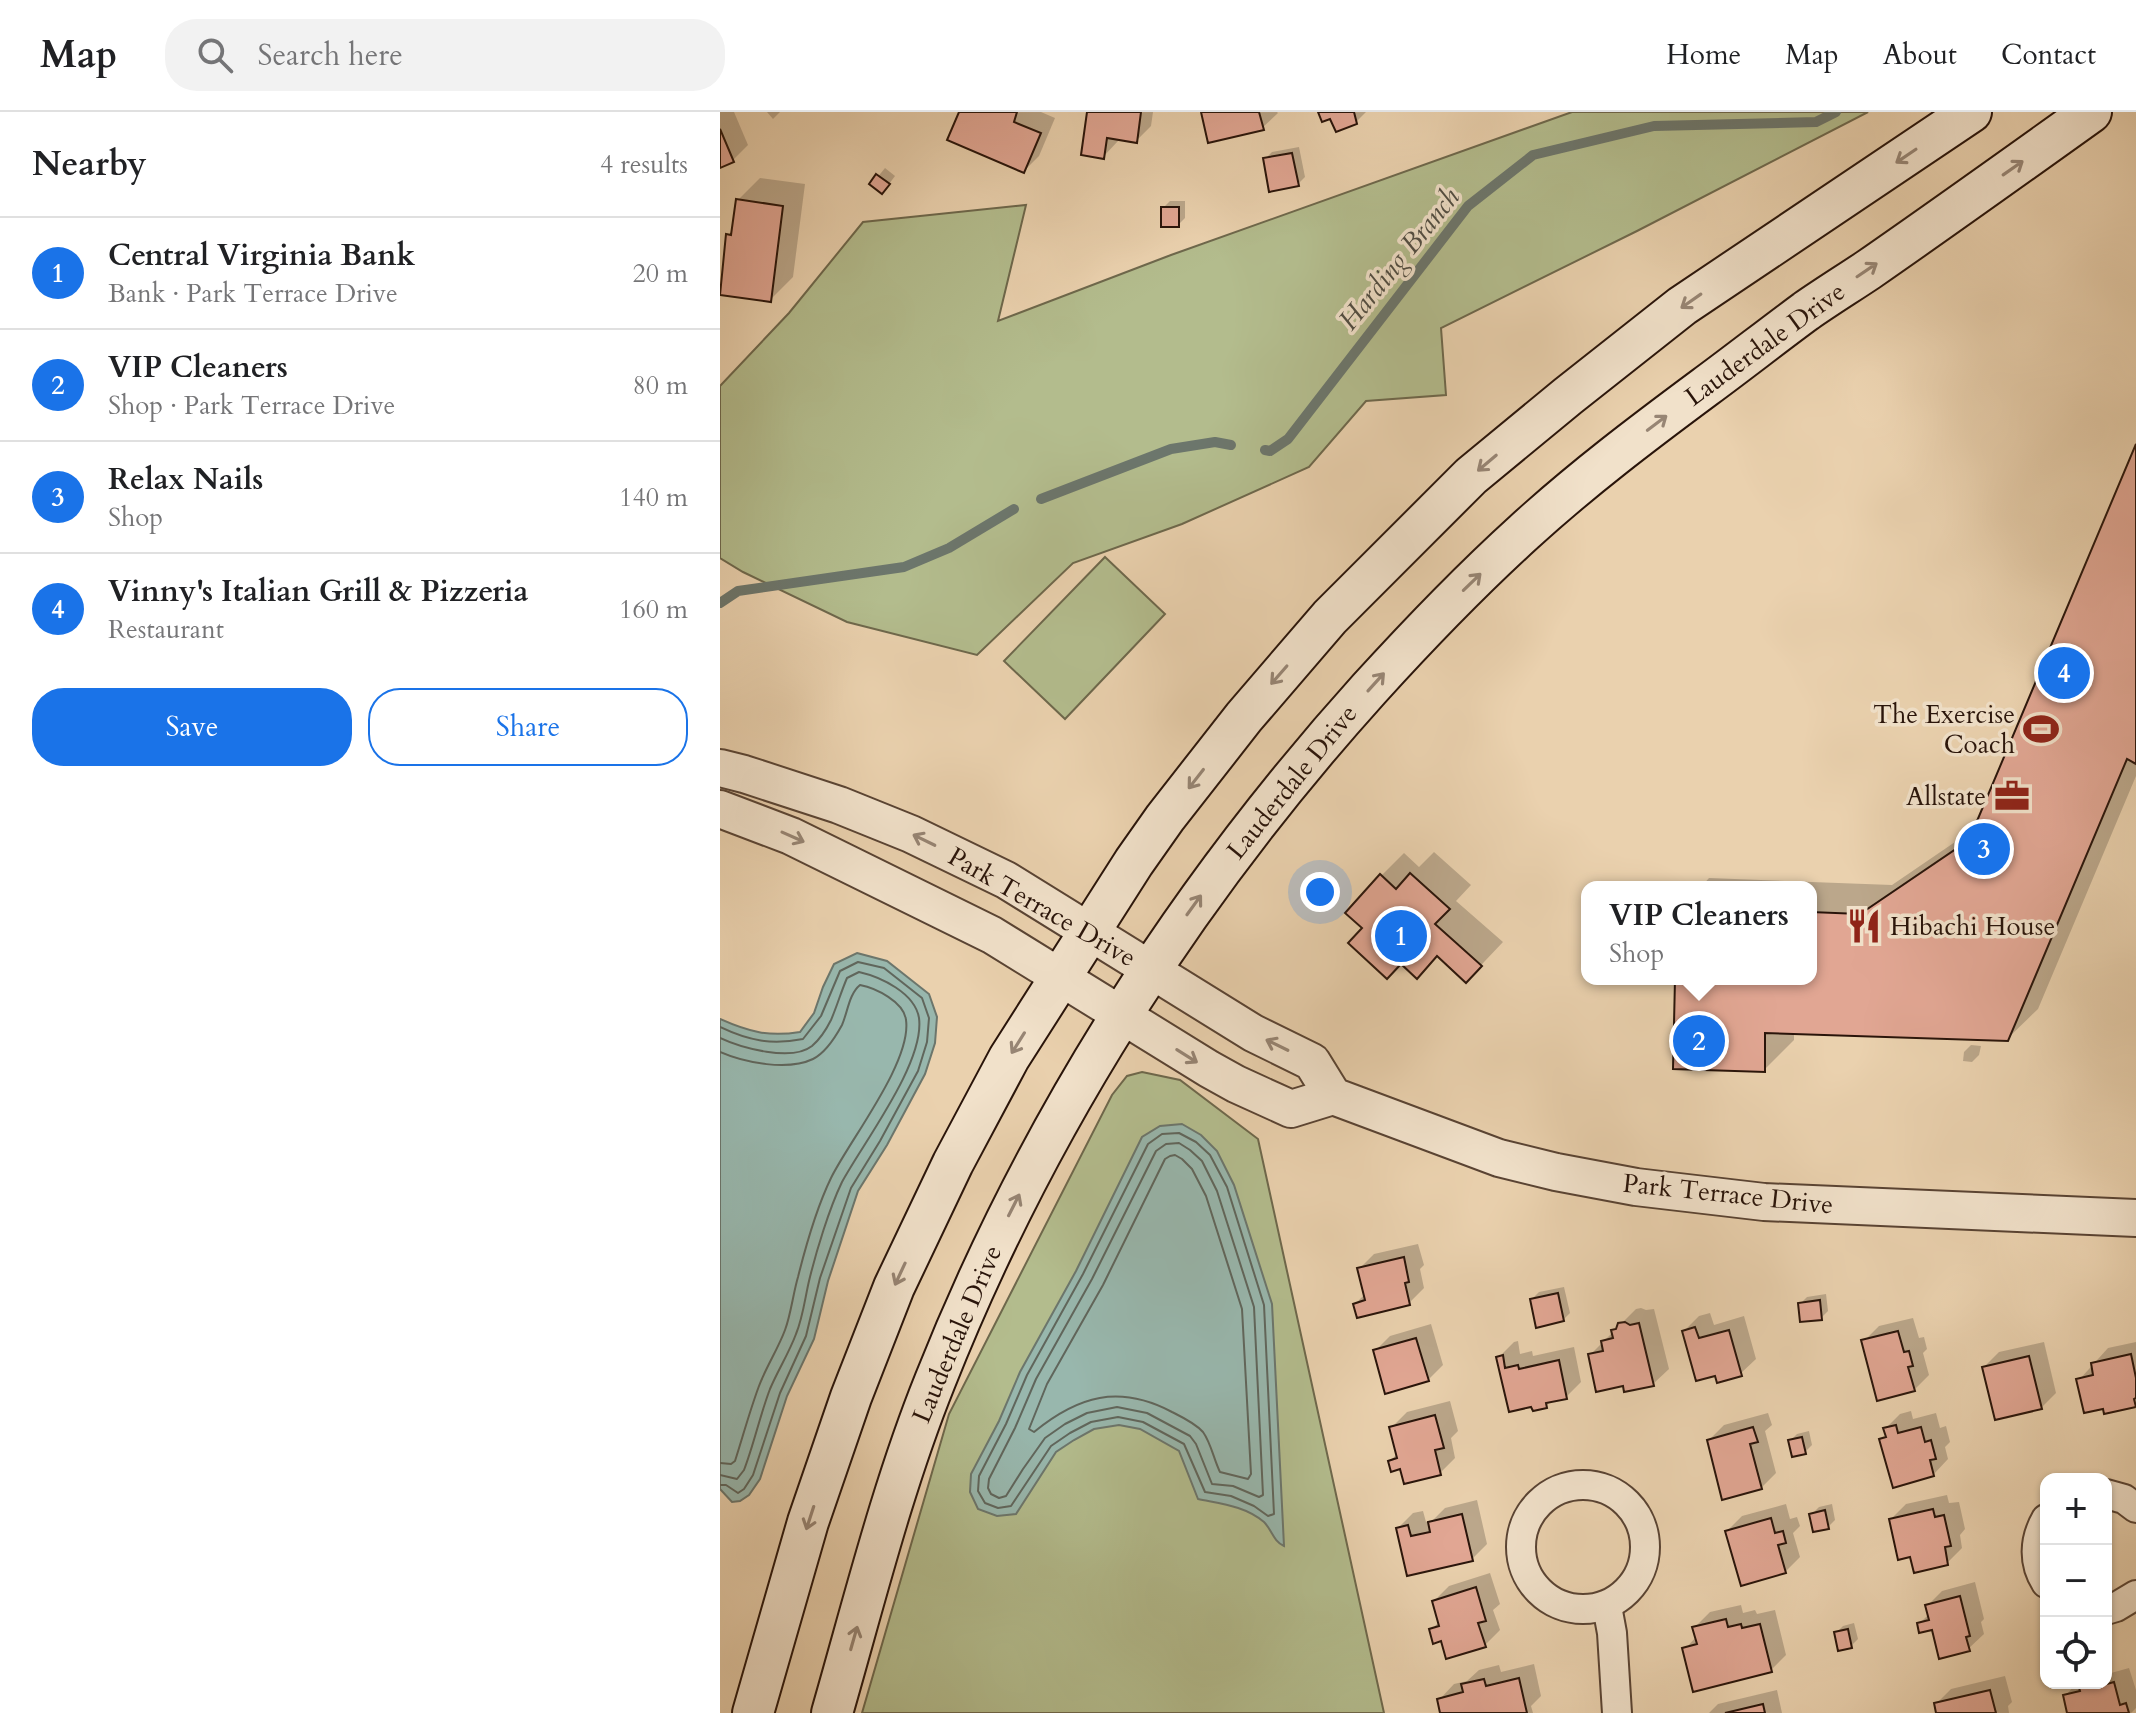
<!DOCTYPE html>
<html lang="en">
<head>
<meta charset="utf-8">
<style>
  :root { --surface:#fff; --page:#f2f2f2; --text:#202124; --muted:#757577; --line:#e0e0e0; --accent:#1a73e8 }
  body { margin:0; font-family:Cardo,serif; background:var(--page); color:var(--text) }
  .controls { position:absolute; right:24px; bottom:24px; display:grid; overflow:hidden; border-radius:16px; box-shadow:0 2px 6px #0004 }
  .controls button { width:72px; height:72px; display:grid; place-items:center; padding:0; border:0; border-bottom:2px solid var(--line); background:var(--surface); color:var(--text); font:40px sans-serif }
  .you { position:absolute; left:600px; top:780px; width:28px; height:28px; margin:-20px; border:6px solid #fff; border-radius:50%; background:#1a73e8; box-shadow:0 0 0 12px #1a73e833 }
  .badge { display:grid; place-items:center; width:52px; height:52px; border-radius:50%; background:var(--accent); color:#fff; font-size:26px; font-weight:700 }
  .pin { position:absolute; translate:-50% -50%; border:4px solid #fff; box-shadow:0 2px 8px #0006 }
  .popup { position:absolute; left:861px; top:769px; width:236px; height:104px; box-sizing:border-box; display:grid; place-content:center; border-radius:16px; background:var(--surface); filter:drop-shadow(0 2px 6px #0005); font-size:26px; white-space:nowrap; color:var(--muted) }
  .popup b { font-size:30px; color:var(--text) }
  .popup::after { content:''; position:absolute; left:50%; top:100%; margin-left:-16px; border:16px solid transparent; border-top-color:var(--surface) }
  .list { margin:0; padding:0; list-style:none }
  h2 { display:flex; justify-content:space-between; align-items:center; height:104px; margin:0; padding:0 32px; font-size:34px }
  h2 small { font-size:26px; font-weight:400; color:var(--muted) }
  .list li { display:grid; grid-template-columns:52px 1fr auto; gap:24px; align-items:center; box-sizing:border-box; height:112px; padding:0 32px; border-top:2px solid var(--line) }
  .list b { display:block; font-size:30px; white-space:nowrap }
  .list p { margin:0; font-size:26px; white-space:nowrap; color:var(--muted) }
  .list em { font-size:26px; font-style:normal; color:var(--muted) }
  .actions { display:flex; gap:16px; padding:24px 32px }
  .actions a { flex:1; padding:18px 0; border:2px solid var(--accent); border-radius:32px; text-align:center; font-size:28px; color:var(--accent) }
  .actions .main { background:var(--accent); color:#fff }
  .icon { flex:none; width:44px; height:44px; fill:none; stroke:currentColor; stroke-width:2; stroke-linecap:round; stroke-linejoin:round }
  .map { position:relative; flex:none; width:1416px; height:1601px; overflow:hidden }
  header { display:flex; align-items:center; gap:48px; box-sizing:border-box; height:112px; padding:0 40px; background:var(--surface); border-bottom:2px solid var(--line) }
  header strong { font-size:38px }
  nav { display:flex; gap:44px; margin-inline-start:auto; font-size:28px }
  .search { width:560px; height:72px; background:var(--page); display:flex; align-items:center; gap:20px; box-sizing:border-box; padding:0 28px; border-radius:32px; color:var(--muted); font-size:30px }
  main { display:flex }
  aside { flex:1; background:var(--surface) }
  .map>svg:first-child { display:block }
</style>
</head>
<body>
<header>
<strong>Map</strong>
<div class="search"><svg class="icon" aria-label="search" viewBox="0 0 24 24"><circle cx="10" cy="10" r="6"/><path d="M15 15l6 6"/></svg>Search here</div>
<nav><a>Home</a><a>Map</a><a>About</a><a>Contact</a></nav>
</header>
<main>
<aside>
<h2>Nearby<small>4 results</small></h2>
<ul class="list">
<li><span class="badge">1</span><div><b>Central Virginia Bank</b><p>Bank · Park Terrace Drive</p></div><em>20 m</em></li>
<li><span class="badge">2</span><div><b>VIP Cleaners</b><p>Shop · Park Terrace Drive</p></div><em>80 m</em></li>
<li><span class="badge">3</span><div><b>Relax Nails</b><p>Shop</p></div><em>140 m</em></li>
<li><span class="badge">4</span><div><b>Vinny's Italian Grill &amp; Pizzeria</b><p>Restaurant</p></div><em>160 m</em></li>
</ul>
<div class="actions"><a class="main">Save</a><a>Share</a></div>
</aside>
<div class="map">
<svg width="1416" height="1601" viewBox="0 0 1416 1601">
  <rect width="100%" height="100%" fill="#ead1ae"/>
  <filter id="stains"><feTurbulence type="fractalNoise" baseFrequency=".0025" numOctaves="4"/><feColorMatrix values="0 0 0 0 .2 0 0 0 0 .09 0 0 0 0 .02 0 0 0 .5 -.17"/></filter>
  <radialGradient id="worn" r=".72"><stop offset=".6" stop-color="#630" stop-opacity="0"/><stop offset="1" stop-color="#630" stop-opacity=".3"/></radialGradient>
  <g fill="#b3bc8d" stroke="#6e684c" stroke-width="2">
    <path d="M852 0H1148L917 119 721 216 726 283 646 289 589 355 462 412 353 451 257 543 127 510 23 460 0 446V274L69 201 143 110 306 93 278 209 451 143Z"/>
    <path d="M385 445 445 502 345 607 284 549Z"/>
    <path d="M422 960 460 968 538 1027 664 1601H142L229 1302 392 983 407 964Z"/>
  </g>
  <g fill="#98b7ad" stroke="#6c766c" stroke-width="2">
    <path d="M137 841 167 849 209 882 217 905 215 931 205 962 167 1033 138 1079 108 1169 94 1227 67 1284 40 1367 29 1383 20 1389 12 1390 0 1377V907C29 920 49 925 80 920L94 901 103 875 114 852Z"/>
    <path d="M462 1012 481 1023 497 1039 514 1073 552 1192 564 1434C553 1429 552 1418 544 1410 525 1394 502 1392 478 1387L459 1339 420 1317 399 1313 374 1317 354 1328 336 1340 296 1402 277 1404 258 1397 250 1380 251 1362 279 1309 300 1260 356 1159 422 1025 440 1014Z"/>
  </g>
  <g fill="#0003">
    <path d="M0 0H14L28 33 13 48 0 54Z"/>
    <path d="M47 0H60L53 7Z"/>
    <path d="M241 0H321L335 6 319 44 304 59Z"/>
    <path d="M369 0H433L431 14 416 29 399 26 398 29 383 45Z"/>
    <path d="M483 0H557L558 1 542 16Z"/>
    <path d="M600 0H646L636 10 611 5Z"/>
    <path d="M579 35 585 65 578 72 545 47 552 40Z"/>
    <path d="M165 56 175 64 169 72H152Z"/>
    <path d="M40 66 85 72 73 165 50 188 8 123 13 118 18 88Z"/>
    <path d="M450 89H465V106L458 113 443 96Z"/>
    <path d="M1416 338V664L1318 897 1287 927 1074 920V928L1044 958 957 867H1091V775H981L989 766 1172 773 1257 715Z"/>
    <path d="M714 740 751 773 736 789 783 830 746 869 718 843 661 764 684 741 699 755Z"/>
    <path d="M1251 933 1261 934 1259 943 1252 950 1243 949 1244 940Z"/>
    <path d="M698 1132 704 1153 700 1157 704 1176 689 1191 635 1192 645 1182 639 1157 654 1142Z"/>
    <path d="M844 1175 850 1201 843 1208 812 1187 819 1180Z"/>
    <path d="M1106 1182 1108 1199 1101 1206 1080 1192 1087 1185Z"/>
    <path d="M921 1196 926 1198 934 1197 949 1257 933 1272 904 1271 870 1243 916 1197Z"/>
    <path d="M990 1201 994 1213 1024 1204 1036 1247 1020 1262 964 1219 979 1204Z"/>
    <path d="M1193 1206 1199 1226 1204 1225 1207 1237 1203 1241 1209 1263 1194 1278 1144 1229 1159 1214Z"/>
    <path d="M711 1212 723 1253 708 1268 655 1239 670 1224Z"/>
    <path d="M798 1229 800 1242 812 1239 813 1244 854 1235 861 1270 846 1285 832 1288 826 1294 813 1292 790 1297 779 1245 794 1230Z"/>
    <path d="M1324 1230 1336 1281 1321 1296 1264 1255 1279 1240Z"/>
    <path d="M1416 1230V1292L1384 1295 1359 1268 1388 1236Z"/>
    <path d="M730 1289 738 1319 731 1326 735 1346 720 1361 682 1355 670 1349 678 1341 672 1315 687 1300Z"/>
    <path d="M1191 1299 1193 1307 1216 1301 1220 1316 1226 1314 1230 1330 1225 1335 1228 1347 1213 1363 1162 1328 1167 1322 1165 1317 1180 1302Z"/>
    <path d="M1048 1301 1052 1313 1045 1319 1056 1361 1041 1376 989 1328 1004 1313Z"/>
    <path d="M1089 1319 1092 1333 1085 1340 1070 1329 1077 1322Z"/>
    <path d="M1227 1383 1229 1391 1239 1390 1245 1417 1240 1423 1242 1436 1227 1451 1192 1443 1171 1407 1186 1392Z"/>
    <path d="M757 1388 767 1432 752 1447 689 1462 678 1416 693 1401 703 1399 706 1410 712 1409 725 1396Z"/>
    <path d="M1066 1392 1070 1407 1077 1405 1080 1414 1073 1421 1080 1445 1065 1460 1007 1419 1022 1404Z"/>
    <path d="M1112 1392 1115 1408 1108 1415 1092 1402 1099 1395Z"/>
    <path d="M770 1461 780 1492 773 1498 780 1518 765 1533 711 1518 720 1509 714 1489 729 1474Z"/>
    <path d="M1255 1470 1264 1507 1261 1510 1264 1522 1248 1537 1213 1516 1199 1512 1209 1502 1207 1494 1222 1479Z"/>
    <path d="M1021 1493 1023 1501 1035 1498 1037 1502 1055 1498 1066 1543 1051 1558 965 1537 977 1524 975 1515 990 1500Z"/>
    <path d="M1134 1511 1138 1527 1131 1534 1116 1521 1123 1514Z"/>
    <path d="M814 1552 821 1584 811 1594 813 1601H722L719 1588 734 1572 747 1569 759 1558 779 1553 781 1560Z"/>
    <path d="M1389 1554 1391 1561 1409 1556 1416 1578V1596L1411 1601H1349L1345 1584 1357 1571H1386V1555Z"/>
    <path d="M1285 1564 1292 1590 1288 1594 1289 1601H1218L1216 1592 1231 1577Z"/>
    <path d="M1057 1578 1062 1601H989L998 1592Z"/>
  </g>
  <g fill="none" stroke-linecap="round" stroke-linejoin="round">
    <g stroke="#60665c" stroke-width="2">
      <path d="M0 915C29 929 52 933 83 927L101 904 120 859 138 850 164 856 202 886 209 906 207 930 198 959 160 1029 131 1076 100 1166 86 1224 60 1281 33 1363 24 1377 18 1381 6 1373H0"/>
      <path d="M0 926C21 936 72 950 92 934 99 928 107 916 111 908 117 894 121 880 127 866L139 860C161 865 195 881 199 906 205 951 143 1031 122 1070 109 1097 96 1140 89 1169 85 1186 83 1205 76 1222 69 1241 58 1258 50 1277 40 1303 34 1332 24 1358L17 1367 0 1363"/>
      <path d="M0 940C25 951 68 959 93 947 105 941 116 924 122 913 128 899 129 882 140 873 156 876 184 890 186 908 192 950 129 1029 111 1066 96 1097 86 1133 78 1165 73 1182 71 1202 65 1218 58 1237 46 1255 39 1274 30 1298 23 1324 15 1349L11 1352 0 1351"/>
      <path d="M459 1021 476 1030 490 1043 507 1075 544 1193 554 1402 548 1404 534 1394 511 1384 485 1380 464 1332 423 1310 398 1305 371 1310 350 1321 331 1334 291 1394 278 1396 265 1391 258 1379 259 1364 286 1312 307 1263 363 1162 428 1032 442 1022Z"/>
      <path d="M459 1031 470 1038 482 1049 497 1079 534 1195 543 1383 539 1385 513 1374 492 1372 476 1332 470 1324 427 1301 397 1295 367 1301 345 1312 325 1326 303 1357 286 1384 279 1386 271 1382 268 1376 269 1367 295 1316 316 1267 372 1167 436 1039 446 1032Z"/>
      <path d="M450 1044 455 1043 462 1047 472 1057 486 1084 522 1197 531 1362 528 1367 500 1360C494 1348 491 1331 483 1320 475 1311 462 1305 452 1300 399 1272 358 1284 314 1320L309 1317 327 1272 383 1173 445 1047Z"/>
    </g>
    <g stroke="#6c766c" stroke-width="10">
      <path d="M545 338 550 339 568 327 748 94 813 43 934 14 1096 10 1116 0"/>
      <path d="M321 387 451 337 495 330 511 333"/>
      <path d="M0 491 18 479 184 455 229 436 294 397"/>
    </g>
  </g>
  <g fill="#e1a693" stroke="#29140a" stroke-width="2">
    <path d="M239 0H297L294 10 321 21 304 61 227 28Z"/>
    <path d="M367 0H421L417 31 387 26 384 47 361 43Z"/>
    <path d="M481 0H539L544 18 488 31Z"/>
    <path d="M598 0H634L637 12 616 20 610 7 602 10Z"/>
    <path d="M0 17 14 50 0 56Z"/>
    <path d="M572 41 579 74 549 80 543 46Z"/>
    <path d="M156 62 170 72 162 82 149 72Z"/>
    <path d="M16 87 63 94 51 190 0 183 6 122 11 123Z"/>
    <rect x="441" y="95" width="18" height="20"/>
    <path d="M1416 332V652L1407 647 1288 929 1045 921V960L953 957 955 867H1091V800L1140 802 1249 728Z"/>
    <path d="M690 761 730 797 715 812 762 854 746 871 717 844 697 867 681 852 667 867 628 831 642 816 625 801 660 762 676 777Z"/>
    <path d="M684 1145 689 1170 685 1171 690 1193 637 1206 633 1192 645 1188 637 1156Z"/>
    <path d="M838 1181 844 1209 816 1216 810 1187Z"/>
    <path d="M1100 1188 1102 1208 1080 1210 1078 1191Z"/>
    <path d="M905 1210 910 1213 919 1211 934 1274 904 1280 903 1274 876 1280 868 1242 883 1239 881 1229 893 1226 891 1218 896 1217 898 1211Z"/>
    <path d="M975 1215 979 1226 1009 1218 1022 1264 997 1271 995 1264 976 1269 962 1219Z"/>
    <path d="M1178 1219 1184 1240 1189 1239 1193 1254 1188 1255 1195 1279 1157 1289 1141 1228Z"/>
    <path d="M696 1226 709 1269 665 1282 653 1238Z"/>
    <path d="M1411 1242 1416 1266V1286L1414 1287 1416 1295 1384 1302 1383 1297 1364 1301 1356 1267 1373 1263 1371 1251Z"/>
    <path d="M783 1243 785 1256 798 1253 799 1257 839 1248 847 1287 826 1291 827 1296 813 1299 811 1295 789 1300 776 1245Z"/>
    <path d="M1309 1244 1322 1297 1275 1308 1262 1255Z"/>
    <path d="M715 1303 724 1336 715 1338 721 1363 684 1372 680 1357 671 1360 668 1349 677 1346 669 1315Z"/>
    <path d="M1176 1313 1178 1321 1201 1315 1205 1330 1211 1328 1216 1347 1210 1348 1214 1364 1173 1376 1159 1327 1166 1325 1163 1316Z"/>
    <path d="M1033 1315 1038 1330 1030 1332 1042 1377 1002 1388 987 1328Z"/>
    <path d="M1082 1325 1086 1342 1072 1345 1068 1328Z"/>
    <path d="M1213 1397 1215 1405 1224 1403 1231 1434 1225 1435 1228 1453 1194 1461 1190 1445 1178 1448 1169 1407Z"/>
    <path d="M1105 1398 1109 1417 1093 1420 1089 1402Z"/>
    <path d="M742 1402 753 1449 687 1464 676 1416 688 1413 691 1424 710 1420 708 1410Z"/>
    <path d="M1051 1406 1055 1421 1063 1419 1066 1431 1058 1433 1066 1461 1021 1474 1005 1419Z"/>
    <path d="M756 1475 766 1509 758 1511 766 1535 726 1547 721 1529 713 1532 709 1517 719 1514 712 1489Z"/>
    <path d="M1240 1484 1250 1524 1246 1525 1250 1539 1219 1547 1212 1518 1199 1521 1197 1511 1209 1508 1205 1493Z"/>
    <path d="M1006 1507 1008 1515 1021 1512 1022 1516 1040 1512 1052 1560 973 1580 962 1536 977 1532 972 1515Z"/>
    <path d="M1128 1517 1132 1536 1118 1539 1114 1520Z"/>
    <path d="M799 1566 807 1601H720L717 1587 743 1580 741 1572 764 1567 766 1574Z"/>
    <path d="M1394 1570 1400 1593 1406 1591 1409 1601H1347L1343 1583 1360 1579 1358 1572 1375 1571 1376 1575Z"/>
    <path d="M1270 1578 1276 1601H1216L1214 1591Z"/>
    <path d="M1043 1592 1045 1601H1005Z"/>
  </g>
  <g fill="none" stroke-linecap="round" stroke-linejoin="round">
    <g stroke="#594333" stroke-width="32">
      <g id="minor">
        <circle cx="863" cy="1435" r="62"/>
        <path d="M1386 1382 1404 1387 1416 1396"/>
        <path d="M1326 1407C1314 1428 1313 1451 1326 1471"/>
        <path d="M887 1494 892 1521 897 1601"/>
        <path d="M1386 1498 1396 1495 1416 1483"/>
      </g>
    </g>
    <g stroke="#594333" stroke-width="40">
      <g id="tertiary">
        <path d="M0 656 24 662 119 693 191 722 286 768 533 921 592 950 613 984 779 1046 836 1060 916 1075 1044 1090 1416 1106"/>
        <path d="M0 697 71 724 272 823 489 957 516 972 571 997 613 984"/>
      </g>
    </g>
    <g stroke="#29140a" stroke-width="44">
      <g id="secondary">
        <path d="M33 1601 88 1410 131 1285 174 1175 233 1051 289 946 414 750 445 706 524 605 610 505 751 364 848 284 962 194 1251 0"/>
        <path d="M112 1601C144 1490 172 1376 215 1269 316 1014 466 780 649 577 699 522 750 469 804 420 862 367 923 321 985 275 1019 250 1052 224 1086 199 1106 185 1127 172 1148 158 1223 106 1297 53 1371 0"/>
      </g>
    </g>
    <use href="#minor" stroke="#f1e1ca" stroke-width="28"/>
    <use href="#tertiary" stroke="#f1e1ca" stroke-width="36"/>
    <use href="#secondary" stroke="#f1e1ca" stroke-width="40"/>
  </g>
  <defs><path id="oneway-shaft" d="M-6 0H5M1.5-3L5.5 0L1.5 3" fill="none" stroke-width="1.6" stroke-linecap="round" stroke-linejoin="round" transform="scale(2)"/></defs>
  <g stroke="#978574">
    <use href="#oneway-shaft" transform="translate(1186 44) rotate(146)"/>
    <use href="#oneway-shaft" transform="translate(1293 56) rotate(-35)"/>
    <use href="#oneway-shaft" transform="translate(1147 158) rotate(-34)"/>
    <use href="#oneway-shaft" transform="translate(971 189) rotate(145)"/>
    <use href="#oneway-shaft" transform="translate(937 311) rotate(-37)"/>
    <use href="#oneway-shaft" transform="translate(767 351) rotate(140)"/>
    <use href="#oneway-shaft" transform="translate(752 470) rotate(-44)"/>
    <use href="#oneway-shaft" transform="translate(559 563) rotate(131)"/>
    <use href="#oneway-shaft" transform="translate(656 570) rotate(-48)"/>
    <use href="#oneway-shaft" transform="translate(476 667) rotate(128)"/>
    <use href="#oneway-shaft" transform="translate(73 725) rotate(24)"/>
    <use href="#oneway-shaft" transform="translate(204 728) rotate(-154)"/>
    <use href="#oneway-shaft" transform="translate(474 793) rotate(-54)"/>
    <use href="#oneway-shaft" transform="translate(298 931) rotate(122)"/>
    <use href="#oneway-shaft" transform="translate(557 933) rotate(-154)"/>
    <use href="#oneway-shaft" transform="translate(467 944) rotate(32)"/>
    <use href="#oneway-shaft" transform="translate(294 1093) rotate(-63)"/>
    <use href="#oneway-shaft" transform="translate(180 1162) rotate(115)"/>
    <use href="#oneway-shaft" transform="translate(90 1406) rotate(108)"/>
    <use href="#oneway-shaft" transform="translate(134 1526) rotate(-74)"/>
  </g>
  <defs>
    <g id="stadium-bare" transform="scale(2.76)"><path d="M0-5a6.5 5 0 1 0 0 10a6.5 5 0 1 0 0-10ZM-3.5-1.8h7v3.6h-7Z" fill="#8f2418" stroke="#f1e1ca" stroke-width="2.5" paint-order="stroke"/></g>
    <g id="office-bare" transform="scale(2.76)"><path d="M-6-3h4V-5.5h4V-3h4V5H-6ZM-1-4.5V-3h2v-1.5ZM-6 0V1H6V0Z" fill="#8f2418" stroke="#f1e1ca" stroke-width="2.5" paint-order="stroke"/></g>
    <g id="restaurant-bare" transform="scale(2.76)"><path d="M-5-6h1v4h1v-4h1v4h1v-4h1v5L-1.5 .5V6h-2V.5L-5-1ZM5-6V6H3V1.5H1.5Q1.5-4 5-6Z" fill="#8f2418" stroke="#f1e1ca" stroke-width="2.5" paint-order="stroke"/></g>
  </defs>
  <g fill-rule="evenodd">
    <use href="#stadium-bare" x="1321" y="617"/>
    <use href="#office-bare" x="1292" y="684"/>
    <use href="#restaurant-bare" x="1144" y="814"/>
  </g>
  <g text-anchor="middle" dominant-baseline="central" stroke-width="7" stroke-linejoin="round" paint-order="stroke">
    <g font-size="26" fill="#29140a" stroke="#f1e1ca">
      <text transform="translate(1045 232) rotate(-36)">Lauderdale Drive</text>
      <text transform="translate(572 670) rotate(-51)">Lauderdale Drive</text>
      <text transform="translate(322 795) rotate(30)">Park Terrace Drive</text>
      <text transform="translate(1008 1082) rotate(6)">Park Terrace Drive</text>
      <text transform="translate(237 1222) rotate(-67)">Lauderdale Drive</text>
    </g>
    <g font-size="26" fill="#29140a" stroke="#f1e1ca" text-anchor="end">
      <text x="1295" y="602">The Exercise<tspan x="1295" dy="30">Coach</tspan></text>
      <text x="1266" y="684">Allstate</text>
      <text x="1170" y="814" text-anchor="start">Hibachi House</text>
    </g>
    <g font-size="28" font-style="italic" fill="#504d43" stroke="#f1e1ca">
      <text transform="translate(679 147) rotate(-51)">Harding Branch</text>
    </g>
  </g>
  <rect width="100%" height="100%" filter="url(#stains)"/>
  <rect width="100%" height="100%" fill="url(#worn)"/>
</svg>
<div class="controls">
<button>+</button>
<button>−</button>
<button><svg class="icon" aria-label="locate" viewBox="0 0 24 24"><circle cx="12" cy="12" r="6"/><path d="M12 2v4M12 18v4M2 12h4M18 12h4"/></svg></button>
</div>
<div class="you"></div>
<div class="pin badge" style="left:681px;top:824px">1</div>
<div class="pin badge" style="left:979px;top:929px">2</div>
<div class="popup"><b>VIP Cleaners</b>Shop</div>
<div class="pin badge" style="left:1264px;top:737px">3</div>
<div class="pin badge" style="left:1344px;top:561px">4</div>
</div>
</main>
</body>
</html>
